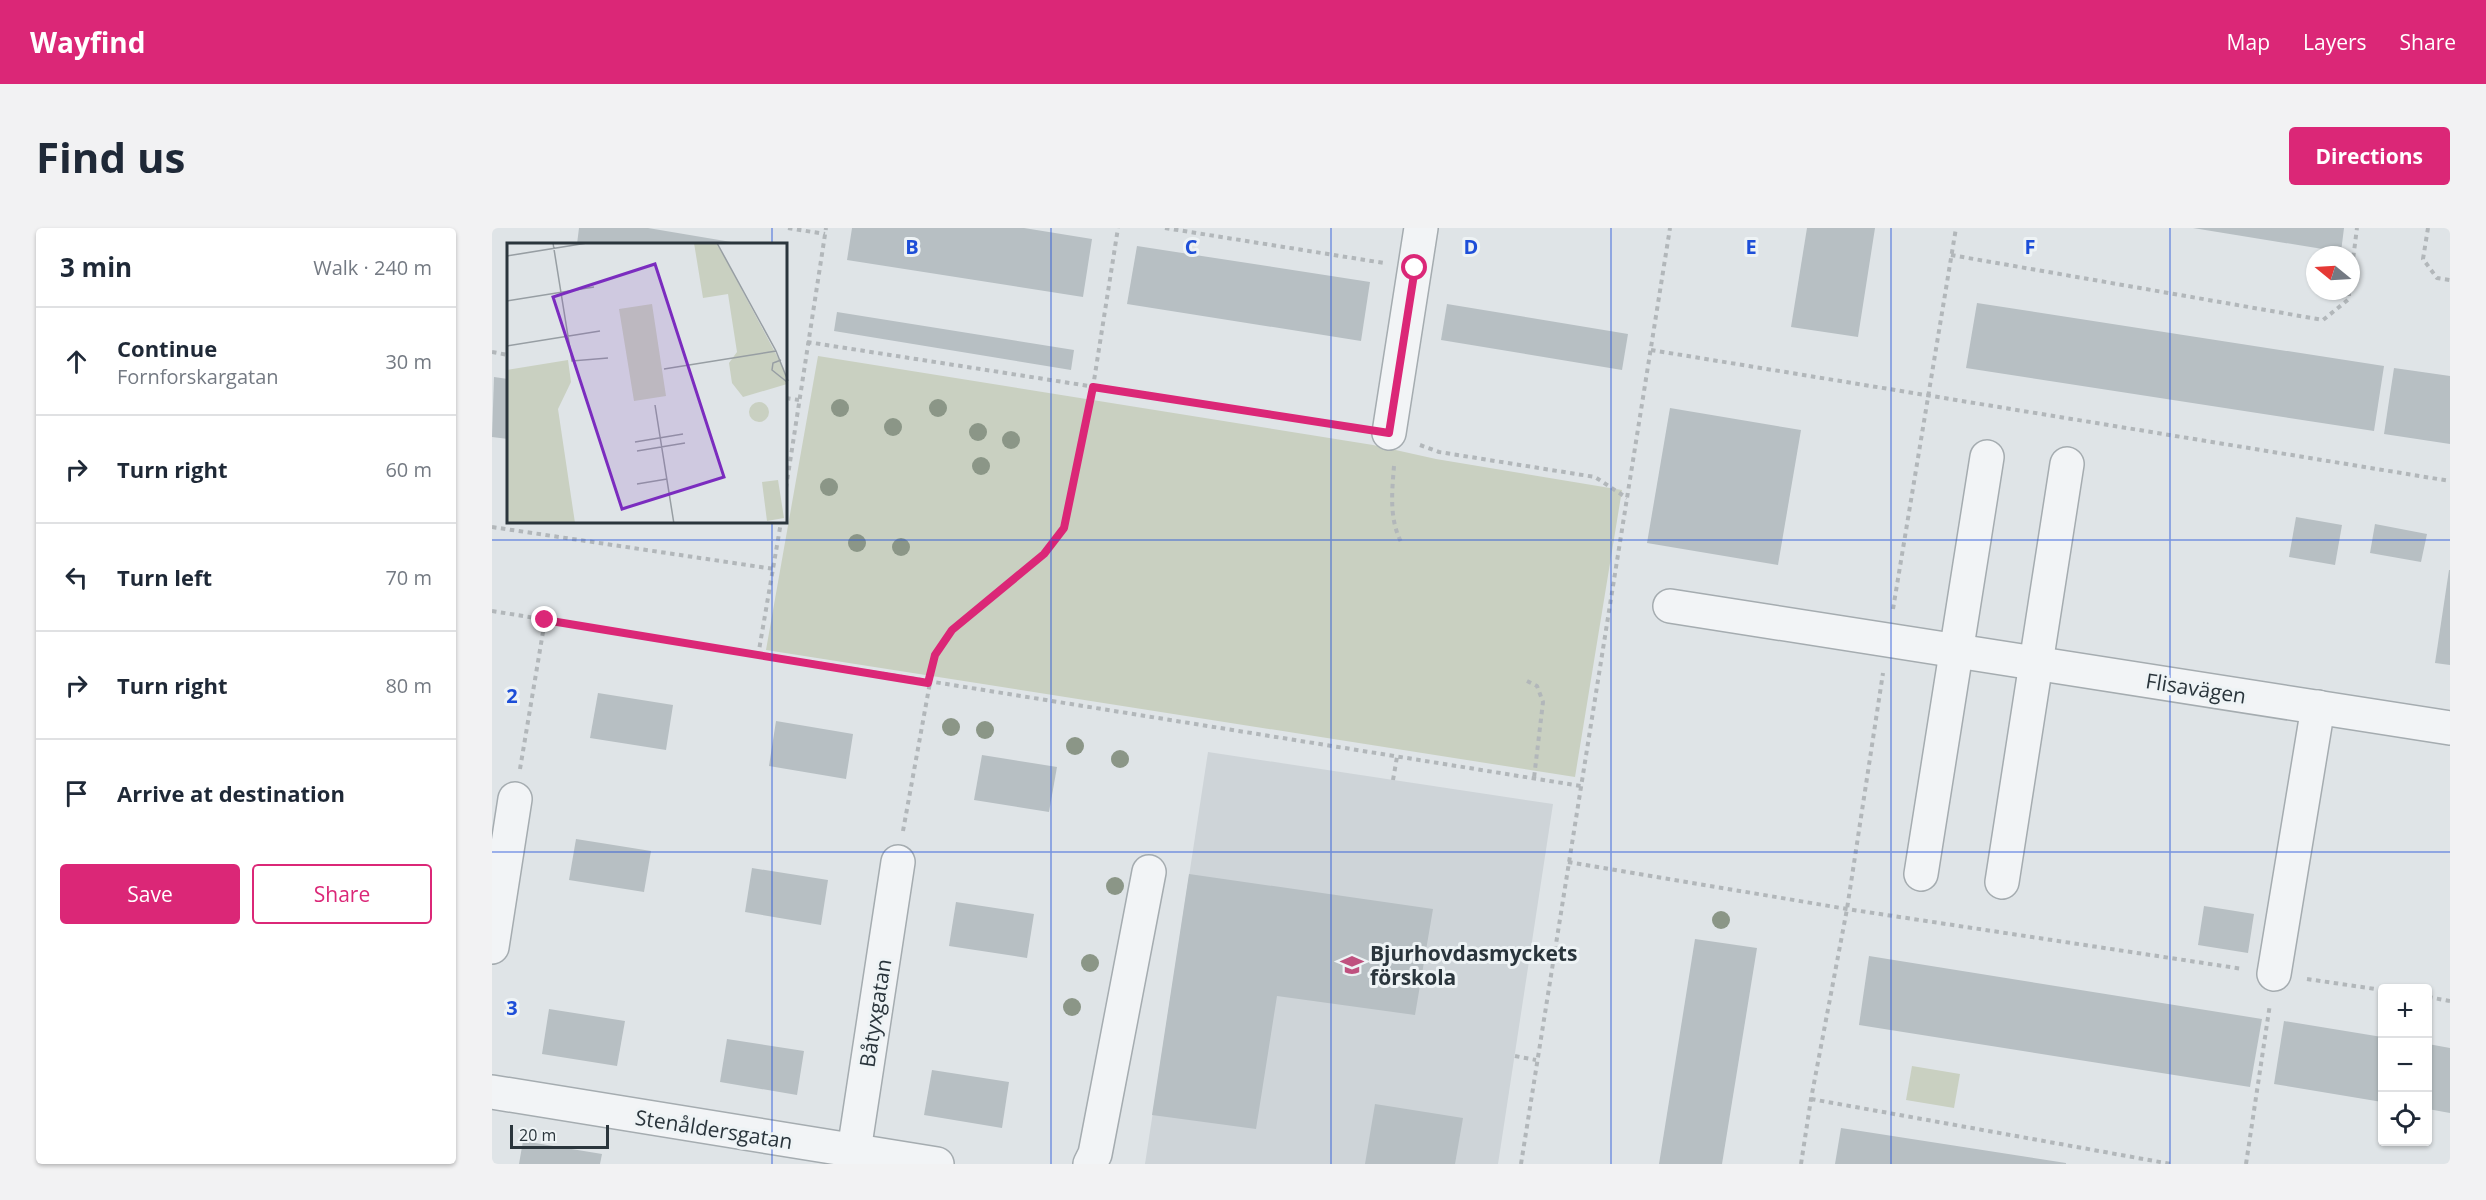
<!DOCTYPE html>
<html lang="en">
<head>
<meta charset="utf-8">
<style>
  :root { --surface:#fff; --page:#f2f2f3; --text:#1f2937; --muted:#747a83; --line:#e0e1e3; --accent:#db2777 }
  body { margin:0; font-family:"Open Sans",sans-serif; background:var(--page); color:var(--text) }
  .controls { position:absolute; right:18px; bottom:18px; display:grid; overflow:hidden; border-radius:6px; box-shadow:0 2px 4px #0004 }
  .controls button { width:54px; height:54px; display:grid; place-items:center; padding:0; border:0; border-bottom:2px solid var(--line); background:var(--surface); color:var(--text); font:30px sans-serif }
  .compass { position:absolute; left:1814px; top:18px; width:54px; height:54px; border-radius:50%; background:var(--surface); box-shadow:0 2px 4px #0004; rotate:288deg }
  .scale { position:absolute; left:18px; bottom:15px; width:99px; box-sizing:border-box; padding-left:6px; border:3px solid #2a353c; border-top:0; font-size:16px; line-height:21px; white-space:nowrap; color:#2a353c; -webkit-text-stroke:4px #eef3f5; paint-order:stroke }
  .stop { position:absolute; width:18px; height:18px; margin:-14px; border:4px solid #db2777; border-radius:50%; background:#fff }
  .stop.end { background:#db2777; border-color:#fff; box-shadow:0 2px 6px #0008 }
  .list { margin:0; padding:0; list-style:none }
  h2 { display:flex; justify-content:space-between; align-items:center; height:78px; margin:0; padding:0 24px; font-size:26px }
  h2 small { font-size:20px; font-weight:400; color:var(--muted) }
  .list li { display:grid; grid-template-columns:39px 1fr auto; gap:18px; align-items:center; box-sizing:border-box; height:108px; padding:0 24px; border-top:2px solid var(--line) }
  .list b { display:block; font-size:22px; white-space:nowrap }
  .list p { margin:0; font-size:20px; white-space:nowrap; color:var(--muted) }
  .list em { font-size:20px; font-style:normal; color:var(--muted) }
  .actions { display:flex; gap:12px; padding:18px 24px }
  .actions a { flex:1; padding:14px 0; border:2px solid var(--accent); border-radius:6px; text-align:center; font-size:21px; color:var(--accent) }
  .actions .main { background:var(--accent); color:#fff }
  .icon { flex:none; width:33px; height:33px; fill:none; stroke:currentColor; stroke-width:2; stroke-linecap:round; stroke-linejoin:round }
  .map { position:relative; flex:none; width:1958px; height:936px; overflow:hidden; border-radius:6px }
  header { display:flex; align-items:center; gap:36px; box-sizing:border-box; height:84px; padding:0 30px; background:var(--accent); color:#fff }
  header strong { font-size:28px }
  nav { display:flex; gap:33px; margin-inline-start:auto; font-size:21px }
  .intro { display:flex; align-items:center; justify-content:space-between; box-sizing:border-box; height:144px; padding:0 36px }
  h1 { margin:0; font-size:42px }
  .button { padding:15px 27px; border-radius:6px; background:var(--accent); color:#fff; font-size:21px; font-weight:700 }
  main { display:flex; gap:36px; padding:0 36px }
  aside { flex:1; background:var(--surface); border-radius:6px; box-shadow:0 2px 4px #0004 }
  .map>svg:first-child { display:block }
</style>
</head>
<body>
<header>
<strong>Wayfind</strong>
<nav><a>Map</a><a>Layers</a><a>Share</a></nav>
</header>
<div class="intro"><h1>Find us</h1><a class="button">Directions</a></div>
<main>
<aside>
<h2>3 min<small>Walk · 240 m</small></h2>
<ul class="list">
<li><svg class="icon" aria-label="ahead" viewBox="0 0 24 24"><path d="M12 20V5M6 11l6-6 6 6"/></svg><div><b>Continue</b><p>Fornforskargatan</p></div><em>30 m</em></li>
<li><svg class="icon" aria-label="right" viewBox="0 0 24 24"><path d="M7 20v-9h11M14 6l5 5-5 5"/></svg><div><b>Turn right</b></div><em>60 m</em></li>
<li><svg class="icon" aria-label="left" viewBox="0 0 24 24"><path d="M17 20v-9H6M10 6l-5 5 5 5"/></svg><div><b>Turn left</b></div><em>70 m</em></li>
<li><svg class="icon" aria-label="right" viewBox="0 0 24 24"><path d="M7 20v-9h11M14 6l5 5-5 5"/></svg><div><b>Turn right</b></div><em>80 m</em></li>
<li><svg class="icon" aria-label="arrive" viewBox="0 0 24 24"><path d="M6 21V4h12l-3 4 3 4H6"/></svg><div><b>Arrive at destination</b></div></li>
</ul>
<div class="actions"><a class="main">Save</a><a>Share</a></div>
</aside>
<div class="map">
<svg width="1958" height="936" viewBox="0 0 1958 936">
  <rect width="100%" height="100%" fill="#dfe4e7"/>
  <path fill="#ced4d8" d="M716 524 1061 576 1006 936H653Z"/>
  <g fill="#c9d0c1">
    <path d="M326 128 881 217 944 231 1130 262 1083 549 274 422Z"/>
    <path d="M1420 838 1468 846 1462 880 1414 872Z"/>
  </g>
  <g fill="#b7bfc3">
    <path d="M87 0H156L251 16H85Z"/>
    <path d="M360 0H532L600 11 591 69 355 32Z"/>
    <path d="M1315 0H1383L1366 109 1299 99Z"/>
    <path d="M1701 0H1852L1849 24Z"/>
    <path d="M645 18 878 54 869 113 635 76Z"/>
    <path d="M1485 75 1892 138 1882 203 1474 140Z"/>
    <path d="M955 76 1136 106 1130 142 949 112Z"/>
    <path d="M345 84 582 122 579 142 342 103Z"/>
    <path d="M1902 140 1958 148V216L1892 206Z"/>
    <path d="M2 149 16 151V211L0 209Z"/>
    <path d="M1178 180 1309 202 1286 337 1155 315Z"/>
    <path d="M1804 289 1850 297 1843 337 1797 329Z"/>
    <path d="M1883 296 1935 306 1929 334 1878 325Z"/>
    <path d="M1957 342H1958V437L1943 435Z"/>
    <path d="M106 465 181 477 174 522 98 510Z"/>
    <path d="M284 493 361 506 354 551 277 538Z"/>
    <path d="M490 527 565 539 557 584 482 572Z"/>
    <path d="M84 611 159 623 152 664 77 652Z"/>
    <path d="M260 640 336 652 329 697 253 684Z"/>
    <path d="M697 646 941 681 923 787 785 768 764 901 660 887Z"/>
    <path d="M464 674 542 686 535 730 457 718Z"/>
    <path d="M1712 678 1762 686 1756 725 1706 717Z"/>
    <path d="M1203 711 1265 720 1230 936H1167Z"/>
    <path d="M1377 728 1770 791 1758 859 1367 797Z"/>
    <path d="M57 781 133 793 125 838 50 826Z"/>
    <path d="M1792 793 1890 809V874L1782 856Z"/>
    <path d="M235 811 312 823 305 867 228 854Z"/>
    <path d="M1936 816 1958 820V885L1936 881Z"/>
    <path d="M440 842 517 854 510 900 432 887Z"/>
    <path d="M883 876 971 890 963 936H873Z"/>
    <path d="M1349 900 1574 935V936H1343Z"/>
    <path d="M31 913 110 926 108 936H27Z"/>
  </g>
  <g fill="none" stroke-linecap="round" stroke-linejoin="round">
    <g stroke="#a5acb0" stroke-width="36">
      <g id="minor">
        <path d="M897 205 929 0"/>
        <path d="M1178 378 1958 500"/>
        <path d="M1429 646 1495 229"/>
        <path d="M1510 654 1575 236"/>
        <path d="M0 719 23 571"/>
        <path d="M1782 746 1826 479"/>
        <path d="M0 864 445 936"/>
        <path d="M360 936 406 634"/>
        <path d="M598 936 603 926 657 644"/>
      </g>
    </g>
    <g stroke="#b2b7ba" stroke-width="4" stroke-dasharray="4.5 4.5" stroke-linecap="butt">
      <path d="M296 0 333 6"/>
      <path d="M673 0 892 35"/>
      <path d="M1936 0 1931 31 1945 50 1958 52"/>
      <path d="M1459 27 1831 92 1857 71V63"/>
      <path d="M1859 47 1865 0"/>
      <path d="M315 114 866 200"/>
      <path d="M1159 122 1958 253"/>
      <path d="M0 124 16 127"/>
      <path d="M294 170 307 172"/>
      <path d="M928 217 947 224 1103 249 1135 270"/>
      <path d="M902 238C900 264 897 290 909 314"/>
      <path d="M294 260 334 0"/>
      <path d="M0 299 282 341"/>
      <path d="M1401 381 1464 0"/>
      <path d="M0 383 1089 558"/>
      <path d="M266 428 289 294"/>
      <path d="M1035 453 1045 458 1051 474 1042 550"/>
      <path d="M28 541 53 392"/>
      <path d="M901 552 905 529"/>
      <path d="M411 603 443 427 460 402 552 326 572 300 601 159 626 0"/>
      <path d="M1076 634 1355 681 1751 741"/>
      <path d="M1815 751 1890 762"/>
      <path d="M1936 769 1958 773"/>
      <path d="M1023 828 1044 832"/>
      <path d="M1319 871 1679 936"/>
      <path d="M1029 936 1178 0"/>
      <path d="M1309 936 1319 871 1355 681 1391 445"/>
      <path d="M1754 936 1778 776"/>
    </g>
    <use href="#minor" stroke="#f2f4f6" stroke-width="33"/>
  </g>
  <g fill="#8b9687">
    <circle cx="348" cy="180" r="9"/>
    <circle cx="446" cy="180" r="9"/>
    <circle cx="401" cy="199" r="9"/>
    <circle cx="486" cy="204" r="9"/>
    <circle cx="519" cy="212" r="9"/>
    <circle cx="489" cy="238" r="9"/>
    <circle cx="337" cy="259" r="9"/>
    <circle cx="365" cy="315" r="9"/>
    <circle cx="409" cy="319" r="9"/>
    <circle cx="459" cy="499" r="9"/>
    <circle cx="493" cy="502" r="9"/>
    <circle cx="583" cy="518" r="9"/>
    <circle cx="628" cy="531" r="9"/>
    <circle cx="623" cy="658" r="9"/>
    <circle cx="1229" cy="692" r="9"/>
    <circle cx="598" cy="735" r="9"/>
    <circle cx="580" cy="779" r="9"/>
  </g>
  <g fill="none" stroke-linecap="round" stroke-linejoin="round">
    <path stroke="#db2777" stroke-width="8" d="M53 392 436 455 443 427 460 402 552 326 572 300 601 159 897 205 923 40"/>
  </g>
  <path fill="none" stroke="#1d4ed8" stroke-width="1.5" stroke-opacity="0.55" d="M280 0V16M559 0V936M839 0V936M1119 0V936M1399 0V936M1678 0V936M280 294V936M0 312H1958M0 624H1958"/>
  <defs>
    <g id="school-bare" transform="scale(1.8)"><path d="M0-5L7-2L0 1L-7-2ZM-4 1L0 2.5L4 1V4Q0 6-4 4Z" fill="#bf517f" stroke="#eef3f5" stroke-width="2.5" paint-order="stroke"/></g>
  </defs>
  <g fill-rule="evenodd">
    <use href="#school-bare" x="860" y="737"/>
  </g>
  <g text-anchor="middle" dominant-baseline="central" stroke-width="6" stroke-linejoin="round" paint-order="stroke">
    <g font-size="21" fill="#2a353c" stroke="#eef3f5">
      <text transform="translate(1704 460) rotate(9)">Flisavägen</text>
      <text transform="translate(383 785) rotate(-81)">Båtyxgatan</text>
      <text transform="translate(222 901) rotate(9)">Stenåldersgatan</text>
    </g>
    <g font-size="21" font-weight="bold" fill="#2a353c" stroke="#eef3f5" text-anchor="start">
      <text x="878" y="725">Bjurhovdasmyckets<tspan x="878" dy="24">förskola</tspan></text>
    </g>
  </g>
  <g transform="translate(15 15)">
    <rect width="280" height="280" fill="#dfe4e7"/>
    <path d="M187 0H210L277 126 280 141 236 154 225 140 222 120 230 109 221 51 196 55ZM145 61 159 153 127 158 112 66ZM61 117 64 139 51 166 68 280H0V127ZM242 169a10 10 0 1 1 20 0a10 10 0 1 1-20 0ZM271 237 277 275 260 278 255 239Z" fill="#c9d0c1"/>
    <path fill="none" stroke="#979ea3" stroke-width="1.5" d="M46 0 65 118 101 115M210 0 269 108 281 138M0 13 80 0M0 58 87 44M0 103 93 88M274 117 266 120 265 127 280 139M157 126 269 108M148 162 167 281M128 199 176 191M130 208 178 200M130 241 160 236"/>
    <path fill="#7b2cbf" fill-opacity="0.15" stroke="#7b2cbf" stroke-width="3" d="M148 21 217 234 115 266 46 54Z"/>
    <rect width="280" height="280" fill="none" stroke="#2a353c" stroke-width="3"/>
  </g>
  <g font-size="20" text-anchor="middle" font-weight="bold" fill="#1d4ed8" stroke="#eef3f5" stroke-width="6" stroke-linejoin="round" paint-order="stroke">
    <text x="420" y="26">B</text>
    <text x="699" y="26">C</text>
    <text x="979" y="26">D</text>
    <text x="1259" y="26">E</text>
    <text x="1538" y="26">F</text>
    <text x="20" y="475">2</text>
    <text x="20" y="787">3</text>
  </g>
</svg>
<div class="controls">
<button>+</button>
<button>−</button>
<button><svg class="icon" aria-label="locate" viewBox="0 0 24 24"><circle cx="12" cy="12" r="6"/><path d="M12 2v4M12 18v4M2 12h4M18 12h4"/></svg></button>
</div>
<svg class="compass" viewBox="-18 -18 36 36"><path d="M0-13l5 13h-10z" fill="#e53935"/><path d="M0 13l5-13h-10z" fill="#747a83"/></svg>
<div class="scale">20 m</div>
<div class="stop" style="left:923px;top:40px"></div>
<div class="stop end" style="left:53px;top:392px"></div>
</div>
</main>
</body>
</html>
